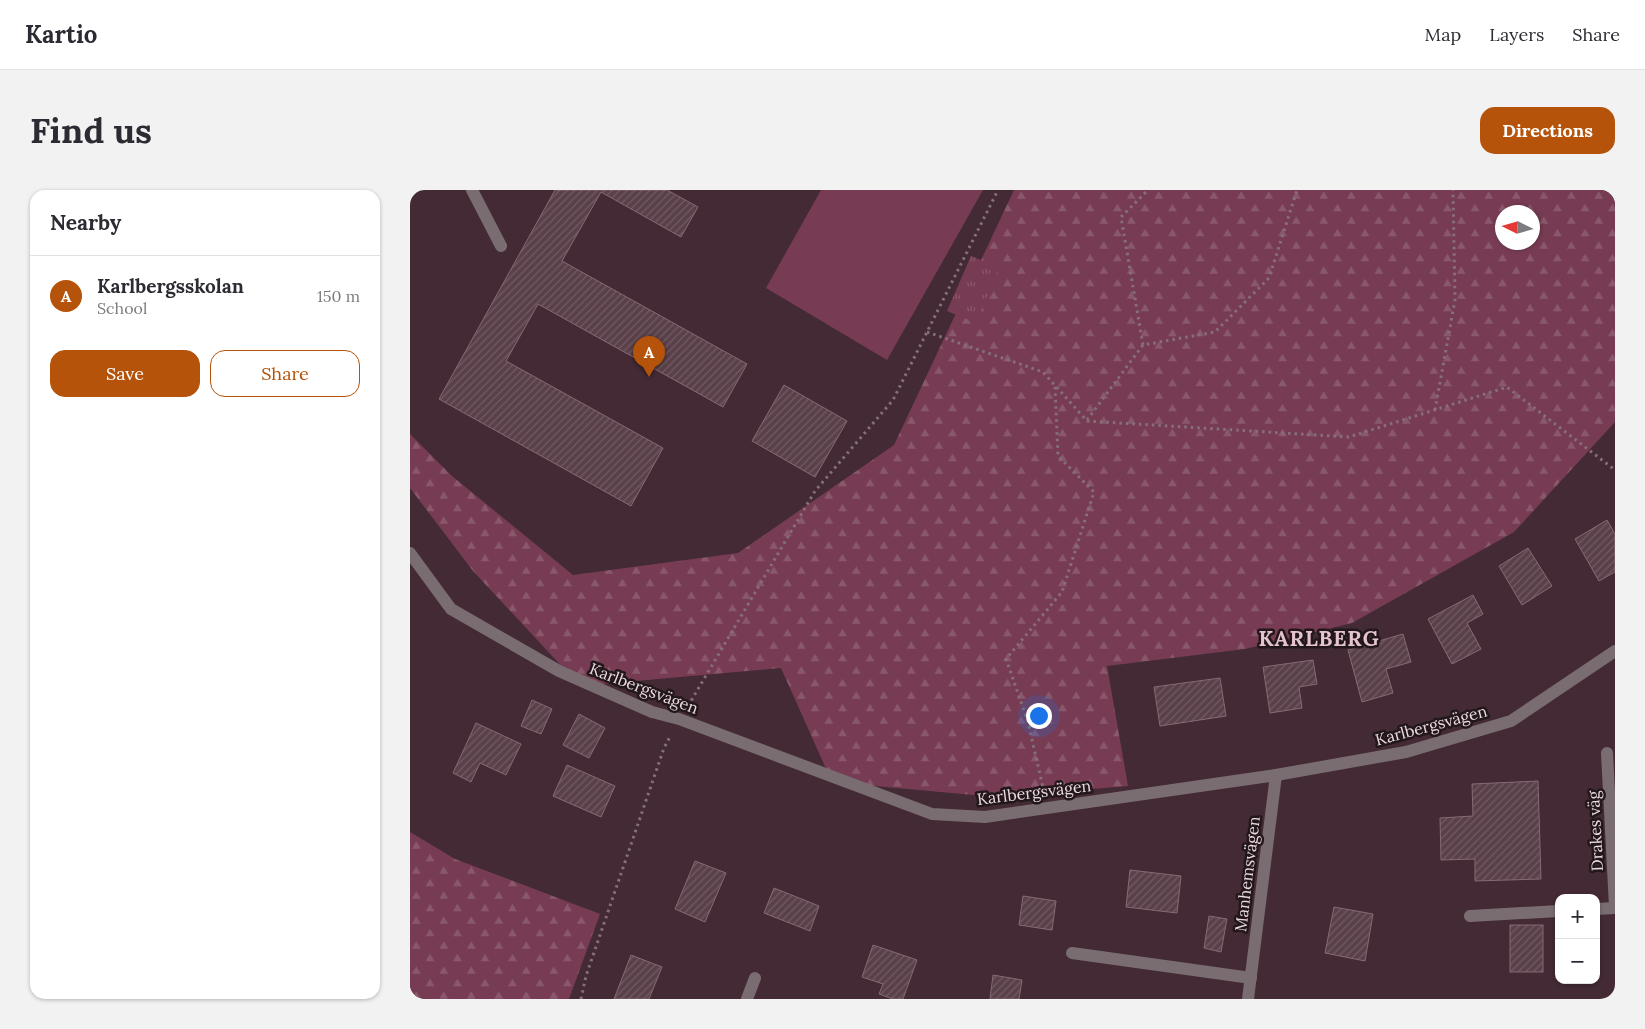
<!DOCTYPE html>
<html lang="en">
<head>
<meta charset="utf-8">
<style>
  :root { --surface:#fff; --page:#f2f2f3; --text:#2b2b33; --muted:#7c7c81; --line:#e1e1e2; --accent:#b45309 }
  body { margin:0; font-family:Lora,serif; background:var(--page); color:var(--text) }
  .controls { position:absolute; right:15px; bottom:15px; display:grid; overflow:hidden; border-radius:10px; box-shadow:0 1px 4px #0004 }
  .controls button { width:45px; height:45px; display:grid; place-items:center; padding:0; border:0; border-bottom:1px solid var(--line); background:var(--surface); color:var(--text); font:25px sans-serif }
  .compass { position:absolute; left:1085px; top:15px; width:45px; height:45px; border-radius:50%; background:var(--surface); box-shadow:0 1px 4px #0004; rotate:275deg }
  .you { position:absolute; left:628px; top:525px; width:18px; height:18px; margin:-12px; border:4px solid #fff; border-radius:50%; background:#1a73e8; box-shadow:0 0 0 8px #1a73e833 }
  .badge { display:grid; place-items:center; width:32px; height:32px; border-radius:50%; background:var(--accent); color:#fff; font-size:16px; font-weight:700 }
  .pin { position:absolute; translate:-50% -41px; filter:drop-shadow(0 1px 2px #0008) }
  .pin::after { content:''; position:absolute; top:26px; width:18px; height:15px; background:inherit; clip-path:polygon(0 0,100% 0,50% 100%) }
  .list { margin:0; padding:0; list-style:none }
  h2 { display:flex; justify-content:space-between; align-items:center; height:65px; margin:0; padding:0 20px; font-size:21px }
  h2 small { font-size:16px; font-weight:400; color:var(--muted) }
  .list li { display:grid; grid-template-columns:32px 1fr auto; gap:15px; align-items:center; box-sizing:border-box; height:80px; padding:0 20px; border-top:1px solid var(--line) }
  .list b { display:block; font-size:19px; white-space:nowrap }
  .list p { margin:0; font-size:16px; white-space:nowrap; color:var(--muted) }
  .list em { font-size:16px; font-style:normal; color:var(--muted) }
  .actions { display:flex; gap:10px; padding:15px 20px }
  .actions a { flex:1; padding:11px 0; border:1px solid var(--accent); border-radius:15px; text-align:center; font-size:18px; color:var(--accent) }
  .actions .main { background:var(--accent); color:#fff }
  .map { position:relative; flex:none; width:1205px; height:809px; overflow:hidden; border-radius:15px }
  header { display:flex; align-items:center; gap:30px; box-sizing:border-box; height:70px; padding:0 25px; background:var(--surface); border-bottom:1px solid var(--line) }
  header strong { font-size:24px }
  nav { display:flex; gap:28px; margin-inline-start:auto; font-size:18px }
  .intro { display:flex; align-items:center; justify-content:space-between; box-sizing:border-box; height:120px; padding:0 30px }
  h1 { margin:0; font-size:35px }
  .button { padding:12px 22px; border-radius:15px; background:var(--accent); color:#fff; font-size:18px; font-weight:700 }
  main { display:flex; gap:30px; padding:0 30px }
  aside { flex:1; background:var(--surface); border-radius:15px; box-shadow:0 1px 4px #0004 }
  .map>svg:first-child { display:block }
</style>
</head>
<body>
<header>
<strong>Kartio</strong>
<nav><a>Map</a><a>Layers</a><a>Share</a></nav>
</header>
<div class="intro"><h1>Find us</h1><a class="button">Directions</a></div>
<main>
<aside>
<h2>Nearby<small></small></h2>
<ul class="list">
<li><span class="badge">A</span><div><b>Karlbergsskolan</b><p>School</p></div><em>150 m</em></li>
</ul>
<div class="actions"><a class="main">Save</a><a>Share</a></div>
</aside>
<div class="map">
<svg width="1205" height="809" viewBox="0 0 1205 809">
  <defs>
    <pattern id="forest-firs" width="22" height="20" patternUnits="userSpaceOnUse" patternTransform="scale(1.25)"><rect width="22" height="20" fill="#773c54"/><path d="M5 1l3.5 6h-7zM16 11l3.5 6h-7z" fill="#8a586c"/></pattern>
    <pattern id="park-tufts" width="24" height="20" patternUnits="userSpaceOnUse" patternTransform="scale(1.25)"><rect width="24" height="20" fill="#773c54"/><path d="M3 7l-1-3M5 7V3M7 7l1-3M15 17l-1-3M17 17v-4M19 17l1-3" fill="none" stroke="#8a586c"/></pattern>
    <pattern id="building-hatch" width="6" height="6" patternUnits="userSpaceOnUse" patternTransform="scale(1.25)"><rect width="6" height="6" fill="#5a4049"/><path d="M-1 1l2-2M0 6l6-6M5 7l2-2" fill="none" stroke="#725b63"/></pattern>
  </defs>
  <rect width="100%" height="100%" fill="#432a34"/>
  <g fill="url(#forest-firs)" fill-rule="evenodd">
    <path d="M604 0H1205V232L1104 342 942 433 835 459 697 476 718 596 585 607 422 592 371 478 170 496 63 381 0 298V244L42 286 163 385 328 363 484 255ZM1092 22H1122V52H1092Z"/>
    <path d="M0 642 45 669 190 724 159 809H0Z"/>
  </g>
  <path fill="url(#park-tufts)" d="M561 66 589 77 566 133 537 121Z"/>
  <path fill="#773c54" d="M411 0H573L477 170 356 98Z"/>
  <g fill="url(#building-hatch)" stroke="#876a74">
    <path d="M145 0H257L288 17 271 47 191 2 152 71 337 174 313 217 128 114 96 171 253 258 221 316 29 209Z"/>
    <path d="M374 195 437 231 405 287 342 251Z"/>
    <path d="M1197 330 1205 344V382L1189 391 1165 349Z"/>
    <path d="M1118 358 1142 396 1112 415 1089 376Z"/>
    <path d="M1063 405 1073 424 1057 433 1071 459 1042 474 1018 429Z"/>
    <path d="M993 444 1001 472 976 479 983 503 952 512 938 460Z"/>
    <path d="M903 470 907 494 889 497 892 518 860 523 853 477Z"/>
    <path d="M810 488 816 526 750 536 744 497Z"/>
    <path d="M122 510 142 519 131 544 111 536Z"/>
    <path d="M169 524 195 538 179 568 153 555Z"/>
    <path d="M66 533 111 554 96 585 70 573 61 592 43 583Z"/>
    <path d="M157 575 205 596 191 627 143 606Z"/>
    <path d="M1128 591 1131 689 1065 691V669L1031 670 1030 628 1063 626 1062 594Z"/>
    <path d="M285 671 316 683 295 732 265 719Z"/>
    <path d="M720 680 771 686 767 723 716 717Z"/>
    <path d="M364 698 409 716 400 741 354 723Z"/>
    <path d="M613 706 646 711 642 740 609 735Z"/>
    <path d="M924 717 963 724 955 771 915 763Z"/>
    <path d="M799 726 817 729 811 762 794 758Z"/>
    <rect x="1100" y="735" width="33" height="47"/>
    <path d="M463 755 507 770 493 809H483L469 804 473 794 452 787Z"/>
    <path d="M221 765 252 777 239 809H204Z"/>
    <path d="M583 785 612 790 609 809H580Z"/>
  </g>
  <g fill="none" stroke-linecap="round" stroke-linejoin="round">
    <g stroke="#867078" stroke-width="3" stroke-dasharray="2.5 4" stroke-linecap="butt">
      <path d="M517 142 633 182 677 231 939 247 1097 197 1205 280"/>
      <path d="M733 155 711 27 738 0"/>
      <path d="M1025 220 1045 110 1043 0"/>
      <path d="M677 230 733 155 805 142 859 88 887 0"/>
      <path d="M278 516 405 301 483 210 588 0"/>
      <path d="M634 602 618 532 596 469 652 402 684 302 648 266 645 196"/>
      <path d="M171 809 176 786 254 558 261 545"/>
    </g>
    <g stroke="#7a6d71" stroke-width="12">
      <path d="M62 0 91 56"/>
      <path d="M0 363 41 419 149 481 242 522 269 529 522 624 575 627 866 585 996 562 1101 531 1205 461"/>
      <path d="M1197 563 1205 717"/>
      <path d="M1186 719 1205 718"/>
      <path d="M1060 726 1149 721"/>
      <path d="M662 763 841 788"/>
      <path d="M337 809 345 788"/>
      <path d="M838 809 866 585"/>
    </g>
  </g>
  <g text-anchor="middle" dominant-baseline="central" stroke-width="5" stroke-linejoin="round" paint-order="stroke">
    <g font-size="16" fill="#ebdadf" stroke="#22171b">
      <text transform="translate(234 498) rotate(21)">Karlbergsvägen</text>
      <text transform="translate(1021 535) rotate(-15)">Karlbergsvägen</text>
      <text transform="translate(624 602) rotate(-7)">Karlbergsvägen</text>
      <text transform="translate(1185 641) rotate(-93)">Drakes väg</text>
      <text transform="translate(837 684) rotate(-83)">Manhemsvägen</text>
    </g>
    <g font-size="21" font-weight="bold" letter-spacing="1" fill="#e5c4cf" stroke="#22171b">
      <text x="909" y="448">KARLBERG</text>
    </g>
  </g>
</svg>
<div class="controls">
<button>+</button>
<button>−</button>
</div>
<svg class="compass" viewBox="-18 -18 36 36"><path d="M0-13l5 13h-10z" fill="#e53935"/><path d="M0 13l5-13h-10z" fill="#7c7c81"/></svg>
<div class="you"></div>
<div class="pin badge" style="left:239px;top:187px">A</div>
</div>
</main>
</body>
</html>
